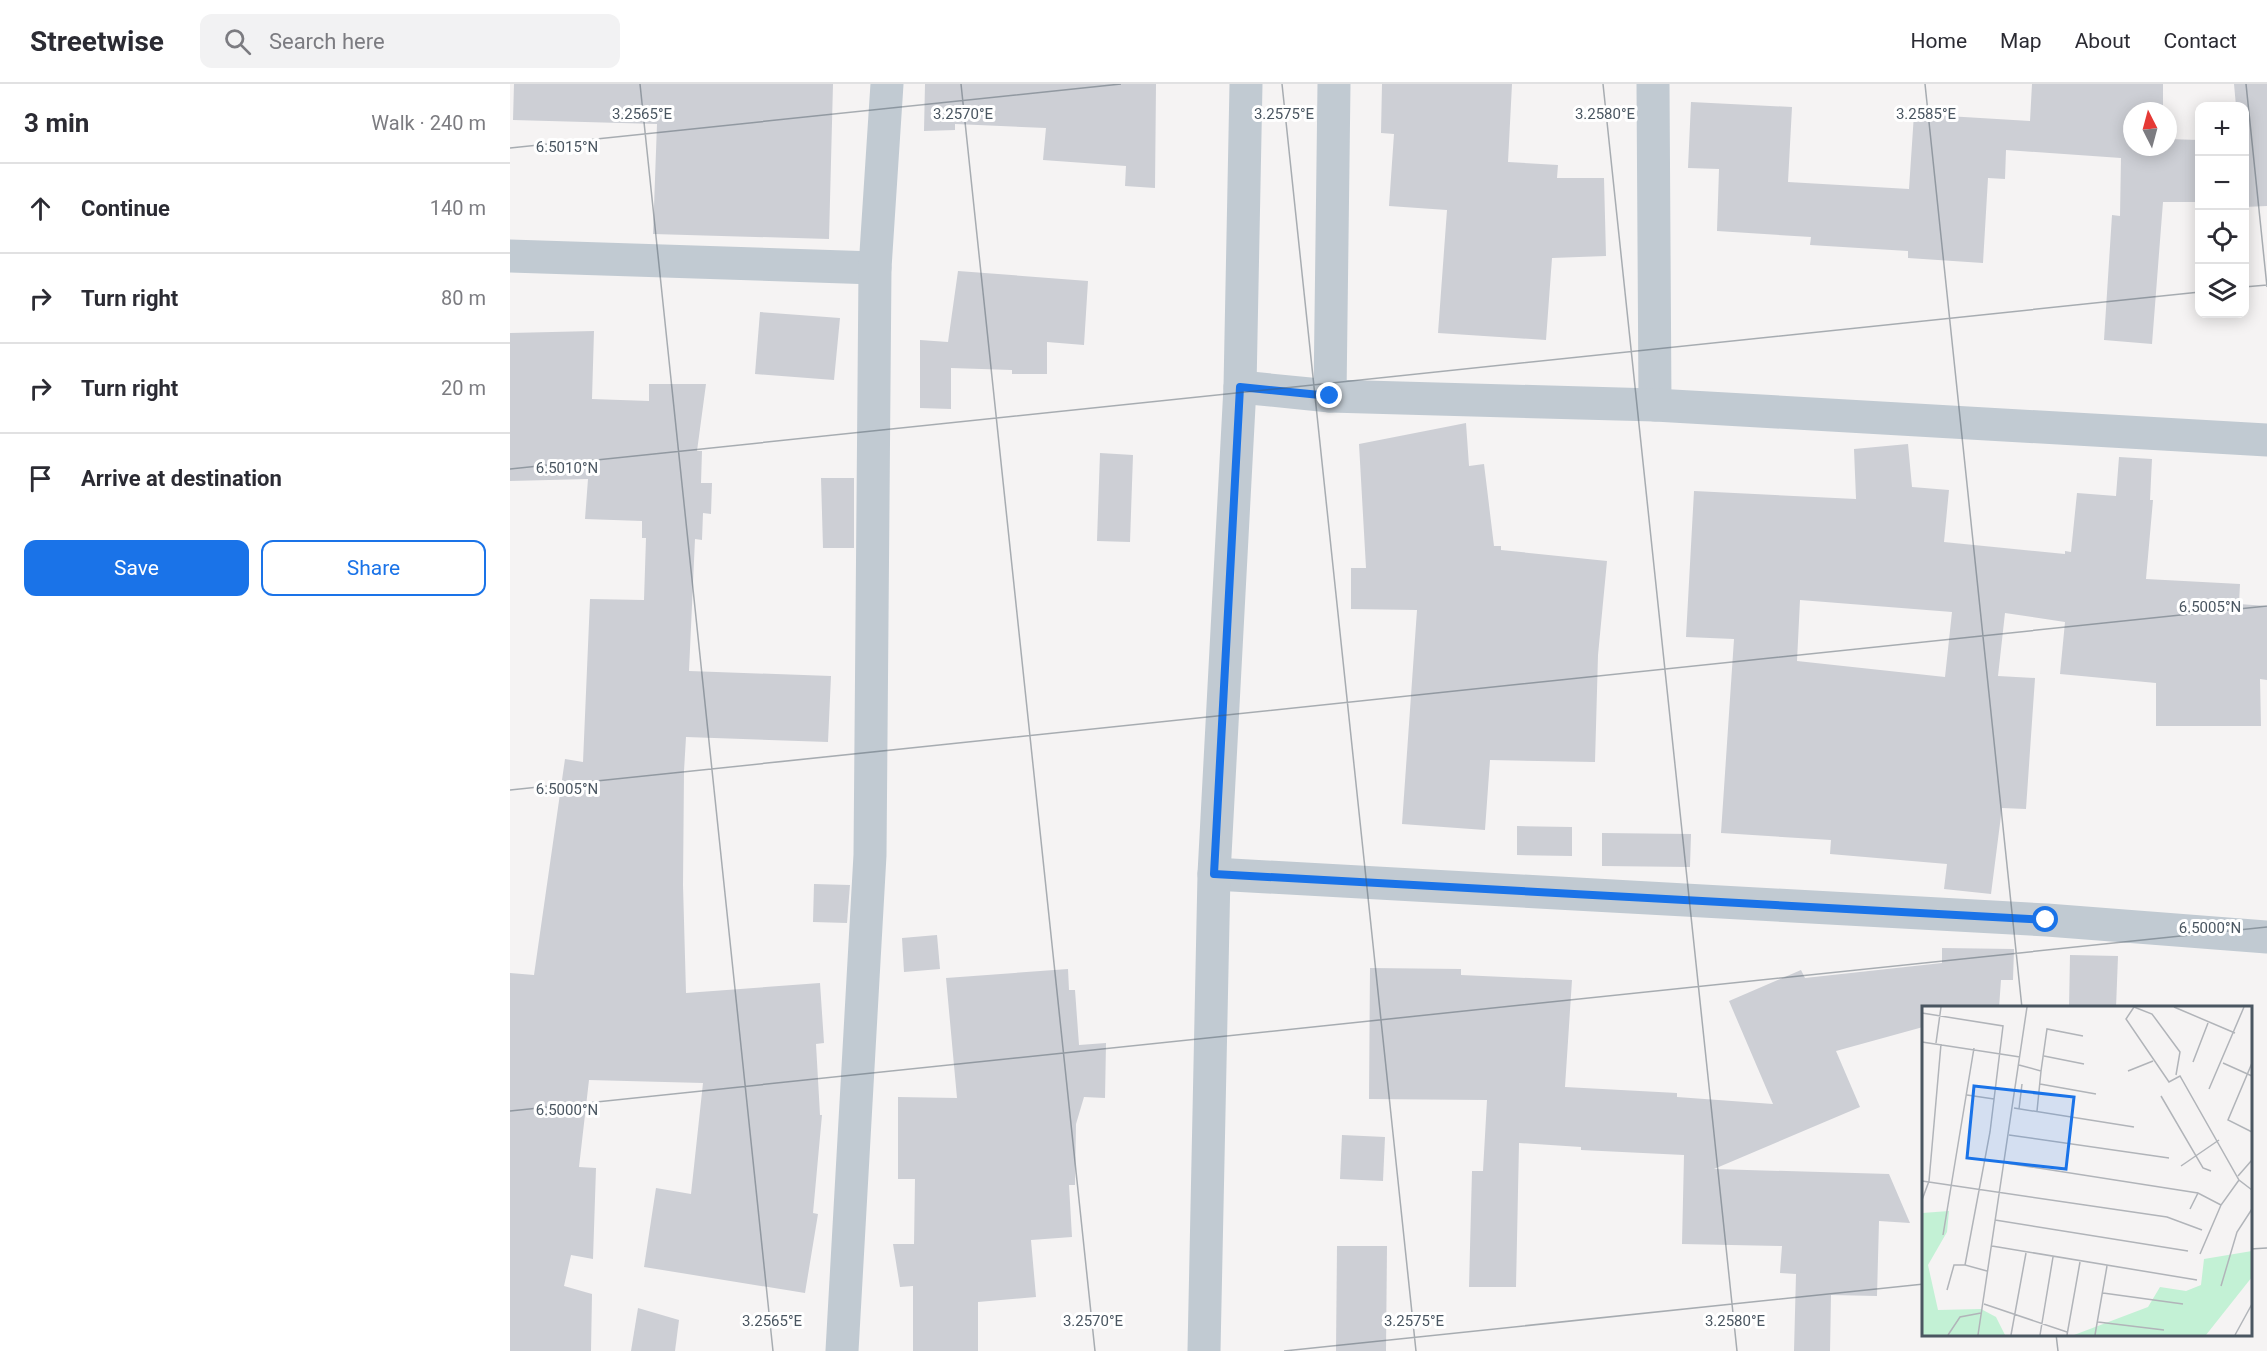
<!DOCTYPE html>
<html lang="en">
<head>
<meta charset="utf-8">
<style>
  :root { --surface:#fff; --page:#f2f2f3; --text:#2b2b33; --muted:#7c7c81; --line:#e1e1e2; --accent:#1a73e8 }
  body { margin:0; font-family:Roboto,sans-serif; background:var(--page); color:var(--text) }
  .controls { position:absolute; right:18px; top:18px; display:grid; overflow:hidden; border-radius:12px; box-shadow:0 3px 15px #0003 }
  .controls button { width:54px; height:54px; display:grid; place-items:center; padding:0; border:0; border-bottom:2px solid var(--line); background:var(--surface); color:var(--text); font:30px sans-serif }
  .compass { position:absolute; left:1613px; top:18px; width:54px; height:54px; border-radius:50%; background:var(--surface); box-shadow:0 3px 15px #0003; rotate:354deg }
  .stop { position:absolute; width:18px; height:18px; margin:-14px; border:4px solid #1a73e8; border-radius:50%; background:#fff }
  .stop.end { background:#1a73e8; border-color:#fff; box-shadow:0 2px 6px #0008 }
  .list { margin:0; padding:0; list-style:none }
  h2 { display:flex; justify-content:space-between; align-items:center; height:78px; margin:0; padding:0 24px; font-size:26px }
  h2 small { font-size:20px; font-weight:400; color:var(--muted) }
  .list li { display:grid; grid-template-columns:39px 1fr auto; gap:18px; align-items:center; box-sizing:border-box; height:90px; padding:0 24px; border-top:2px solid var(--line) }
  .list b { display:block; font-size:22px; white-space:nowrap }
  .list em { font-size:20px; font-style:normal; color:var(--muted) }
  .actions { display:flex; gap:12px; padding:18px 24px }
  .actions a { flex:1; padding:14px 0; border:2px solid var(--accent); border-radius:12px; text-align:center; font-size:21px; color:var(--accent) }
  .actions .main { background:var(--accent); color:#fff }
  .icon { flex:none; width:33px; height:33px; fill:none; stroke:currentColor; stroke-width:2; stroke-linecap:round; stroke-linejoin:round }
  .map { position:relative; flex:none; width:1757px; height:1267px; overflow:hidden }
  header { display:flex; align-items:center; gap:36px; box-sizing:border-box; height:84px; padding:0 30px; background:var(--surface); border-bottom:2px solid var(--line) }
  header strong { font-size:28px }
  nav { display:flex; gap:33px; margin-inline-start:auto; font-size:21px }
  .search { width:420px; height:54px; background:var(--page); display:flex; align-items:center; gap:15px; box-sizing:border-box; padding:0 21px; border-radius:12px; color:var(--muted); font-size:22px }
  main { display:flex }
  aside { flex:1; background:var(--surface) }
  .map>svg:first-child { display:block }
</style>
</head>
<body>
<header>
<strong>Streetwise</strong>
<div class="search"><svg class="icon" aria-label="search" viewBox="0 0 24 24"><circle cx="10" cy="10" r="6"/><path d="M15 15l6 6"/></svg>Search here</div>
<nav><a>Home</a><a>Map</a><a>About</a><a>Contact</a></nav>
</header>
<main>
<aside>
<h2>3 min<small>Walk · 240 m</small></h2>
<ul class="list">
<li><svg class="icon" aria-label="ahead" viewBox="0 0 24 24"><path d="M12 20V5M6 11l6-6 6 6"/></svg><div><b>Continue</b></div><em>140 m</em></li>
<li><svg class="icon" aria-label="right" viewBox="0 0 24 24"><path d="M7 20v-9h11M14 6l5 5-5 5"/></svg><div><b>Turn right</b></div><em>80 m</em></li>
<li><svg class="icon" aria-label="right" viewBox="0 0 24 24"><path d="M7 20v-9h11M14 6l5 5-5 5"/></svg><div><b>Turn right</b></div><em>20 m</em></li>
<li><svg class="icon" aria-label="arrive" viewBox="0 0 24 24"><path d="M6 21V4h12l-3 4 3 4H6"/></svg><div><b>Arrive at destination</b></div></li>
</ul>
<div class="actions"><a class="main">Save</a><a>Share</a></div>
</aside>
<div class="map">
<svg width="1757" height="1267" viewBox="0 0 1757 1267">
  <rect width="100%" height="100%" fill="#f5f3f3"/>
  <g fill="#cdcfd5" fill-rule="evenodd">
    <path d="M4 0H323L319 155 143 150 147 40 3 36Z"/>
    <path d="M415 0H646L645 104 615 102 616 82 533 76 536 44 445 40V46L414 47Z"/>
    <path d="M872 0H1002L998 78 1048 81 1047 94H1094L1096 172 1042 174 1036 256 928 249 937 126 879 122 884 50 871 49Z"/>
    <path d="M1522 0H1653V27H1622V63H1658V55L1689 56V118H1653L1642 260 1594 256 1602 131 1610 132 1611 74 1496 66 1495 95 1478 94 1473 179 1398 174V167L1300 161 1301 153 1207 147 1209 85 1178 84 1181 18 1282 23 1278 98 1399 105 1404 30 1520 37Z"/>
    <path d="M1724 0H1757V122L1734 123V22H1726Z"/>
    <path d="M448 187 578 197 574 261 537 258V290H502V286L441 284V325L410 324V256L438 258Z"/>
    <path d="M250 228 330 234 324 296 245 290Z"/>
    <path d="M84 247 82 315 139 317V300H196L187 367H192L191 399H202L201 430 193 429 192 456 185 455 179 587 321 592 318 658 176 653 174 687 173 801 176 909 310 899 314 959 306 960 310 1031H312L303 1129 308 1130 295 1209 134 1183 146 1104 181 1110 193 999 79 996 69 1083 86 1084 83 1175 61 1171 54 1202 82 1210 81 1267H0V889L24 891 55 675 73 678 80 515 134 516 136 454H132V437L75 435 78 395 0 397V249Z"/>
    <path d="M956 339 959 382 974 380 984 462H991V466L1097 477 1088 571 1085 678 980 676 975 746 892 740 907 526 841 525V484H856L849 360Z"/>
    <path d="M1398 360 1402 403 1439 406 1434 458 1555 470V467L1561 468 1567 409 1606 412 1609 373 1642 375 1640 416H1643L1636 495 1730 500 1729 520 1757 522V596L1750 595 1751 642H1646V599L1550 590 1555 538 1495 529 1488 592 1525 594 1516 725 1492 724 1481 810 1434 805 1437 780 1320 770 1321 756 1211 749 1224 555 1176 553 1184 407 1346 415 1344 365ZM1290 516 1442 528 1435 593 1287 577Z"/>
    <path d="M590 369 623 371 620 458 587 457Z"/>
    <path d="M311 394H344V464H313Z"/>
    <path d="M1007 742 1062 743V772L1007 771Z"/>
    <path d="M1092 749 1181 750 1180 783 1092 782Z"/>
    <path d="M304 800 340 801 337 839 303 838Z"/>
    <path d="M427 851 430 885 394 888 392 854Z"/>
    <path d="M1432 864 1504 865 1503 896H1491L1489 924H1413V943L1326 967 1350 1023 1204 1085 1379 1090 1400 1139 1369 1137 1367 1212 1321 1211 1320 1267H1284L1286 1190 1270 1189 1272 1162 1172 1160 1174 1071 1071 1066V1063L1009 1059 1006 1203H959L962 1087H973L977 1016 859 1015 860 884 951 885V891L1062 896 1055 1003 1167 1009V1013L1263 1020 1219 917 1291 886 1295 894 1432 879Z"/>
    <path d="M1560 871 1608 872 1606 924H1559Z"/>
    <path d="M558 885 559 906H565L569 961 596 959 595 1014 574 1013 566 1040 565 1101H559L562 1153 521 1156 526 1213 468 1218V1267H403V1202L390 1203 383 1160H404L405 1095H388V1013L447 1014 436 894Z"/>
    <path d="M832 1051 875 1053 873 1097 830 1095Z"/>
    <path d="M827 1162H877L876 1267H826Z"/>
    <path d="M128 1224 169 1236 165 1267H121Z"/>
  </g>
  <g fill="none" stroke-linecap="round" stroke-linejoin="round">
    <g stroke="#c1cad2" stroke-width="33">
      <path d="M1143 0 1145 321"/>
      <path d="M0 172 365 184"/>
      <path d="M730 303 820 312 1145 321 1757 356"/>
      <path d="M820 312 824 0"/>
      <path d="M704 790 1537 836 1757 853"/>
      <path d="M332 1267 360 771 365 184 377 0"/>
    </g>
    <path stroke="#c1cad2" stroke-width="33" d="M694 1267 704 790 730 303 736 0"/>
  </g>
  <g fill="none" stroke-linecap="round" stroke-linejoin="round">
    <path stroke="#1a73e8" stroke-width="8" d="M820 312 730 303 704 790 1536 836"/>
  </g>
  <path fill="none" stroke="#4a5661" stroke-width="1.5" stroke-opacity="0.45" d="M130 0 263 1267M451 0 585 1267M772 0 906 1267M1093 0 1227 1267M1415 0 1512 924M1736 0 1757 203M0 64 611 0M1734 203 1757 201M0 385 1690 208M0 706 1757 522M0 1027 1757 843M1740 1165 1757 1164M1546 1250 1548 1267M774 1267 1414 1200"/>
  <g transform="translate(1412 922)">
    <rect width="330" height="330" fill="#f5f3f3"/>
    <path d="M27 205 25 226 6 259 16 304 59 303 74 311 83 329H0V207ZM330 245V271L284 329H152L226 301 238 281 264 285 279 279 282 253Z" fill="#c3f1d5"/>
    <path fill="none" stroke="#b1b4b9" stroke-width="1.5" d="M212 1 204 13 247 76 258 70 317 174 330 184M212 1 230 8 258 46 254 69M252 1 313 27M0 7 81 20 68 126 43 259 65 265M0 36 98 51M14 37 19 1M122 50 162 58M271 56 286 17M301 57 330 70M330 57 306 114 330 126M97 59 119 65 115 105M119 65 125 23 161 30M206 65 231 55M118 78 174 88M287 83 322 1M45 89 72 93M239 90 281 162 289 165M92 102 212 121M97 103 100 78M87 129 247 152M84 157 276 187M259 160 297 134M316 170 330 154M0 175 245 211 280 224M0 194 7 175 19 38M268 203 276 187 299 199M73 214 266 245M21 229 52 42M70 240 275 274M278 248 299 199 317 174M299 280 315 226 330 203M25 284 32 259H43M181 287 261 298M62 298 145 326M176 316 242 324M26 329 38 311 59 307M56 329 105 1M89 329 104 247M118 329 131 251M145 329 158 256M173 329 185 260M313 329 330 298"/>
    <path fill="#1a73e8" fill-opacity="0.15" stroke="#1a73e8" stroke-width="3" d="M52 80 152 91 144 163 45 152Z"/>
    <rect width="330" height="330" fill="none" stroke="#4a5661" stroke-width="3"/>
  </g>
  <g font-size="15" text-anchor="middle" fill="#4a5661" stroke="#fff" stroke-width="6" stroke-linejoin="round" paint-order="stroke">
    <text x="132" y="35">3.2565°E</text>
    <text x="453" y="35">3.2570°E</text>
    <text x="774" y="35">3.2575°E</text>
    <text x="1095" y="35">3.2580°E</text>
    <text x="1416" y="35">3.2585°E</text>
    <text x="57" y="68">6.5015°N</text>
    <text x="57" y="389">6.5010°N</text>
    <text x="1700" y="528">6.5005°N</text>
    <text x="57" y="710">6.5005°N</text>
    <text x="1700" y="849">6.5000°N</text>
    <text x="57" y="1031">6.5000°N</text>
    <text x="262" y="1242">3.2565°E</text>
    <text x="583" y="1242">3.2570°E</text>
    <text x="904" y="1242">3.2575°E</text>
    <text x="1225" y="1242">3.2580°E</text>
  </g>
</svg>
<div class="controls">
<button>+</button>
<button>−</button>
<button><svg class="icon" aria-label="locate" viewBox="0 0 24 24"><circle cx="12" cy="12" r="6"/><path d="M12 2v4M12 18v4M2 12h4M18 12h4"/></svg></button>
<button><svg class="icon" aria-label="layers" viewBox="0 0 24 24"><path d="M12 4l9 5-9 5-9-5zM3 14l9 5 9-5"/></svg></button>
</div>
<svg class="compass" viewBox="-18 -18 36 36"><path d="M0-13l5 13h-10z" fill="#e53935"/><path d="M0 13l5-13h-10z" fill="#7c7c81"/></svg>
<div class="stop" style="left:1536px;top:836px"></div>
<div class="stop end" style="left:820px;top:312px"></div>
</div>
</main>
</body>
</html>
